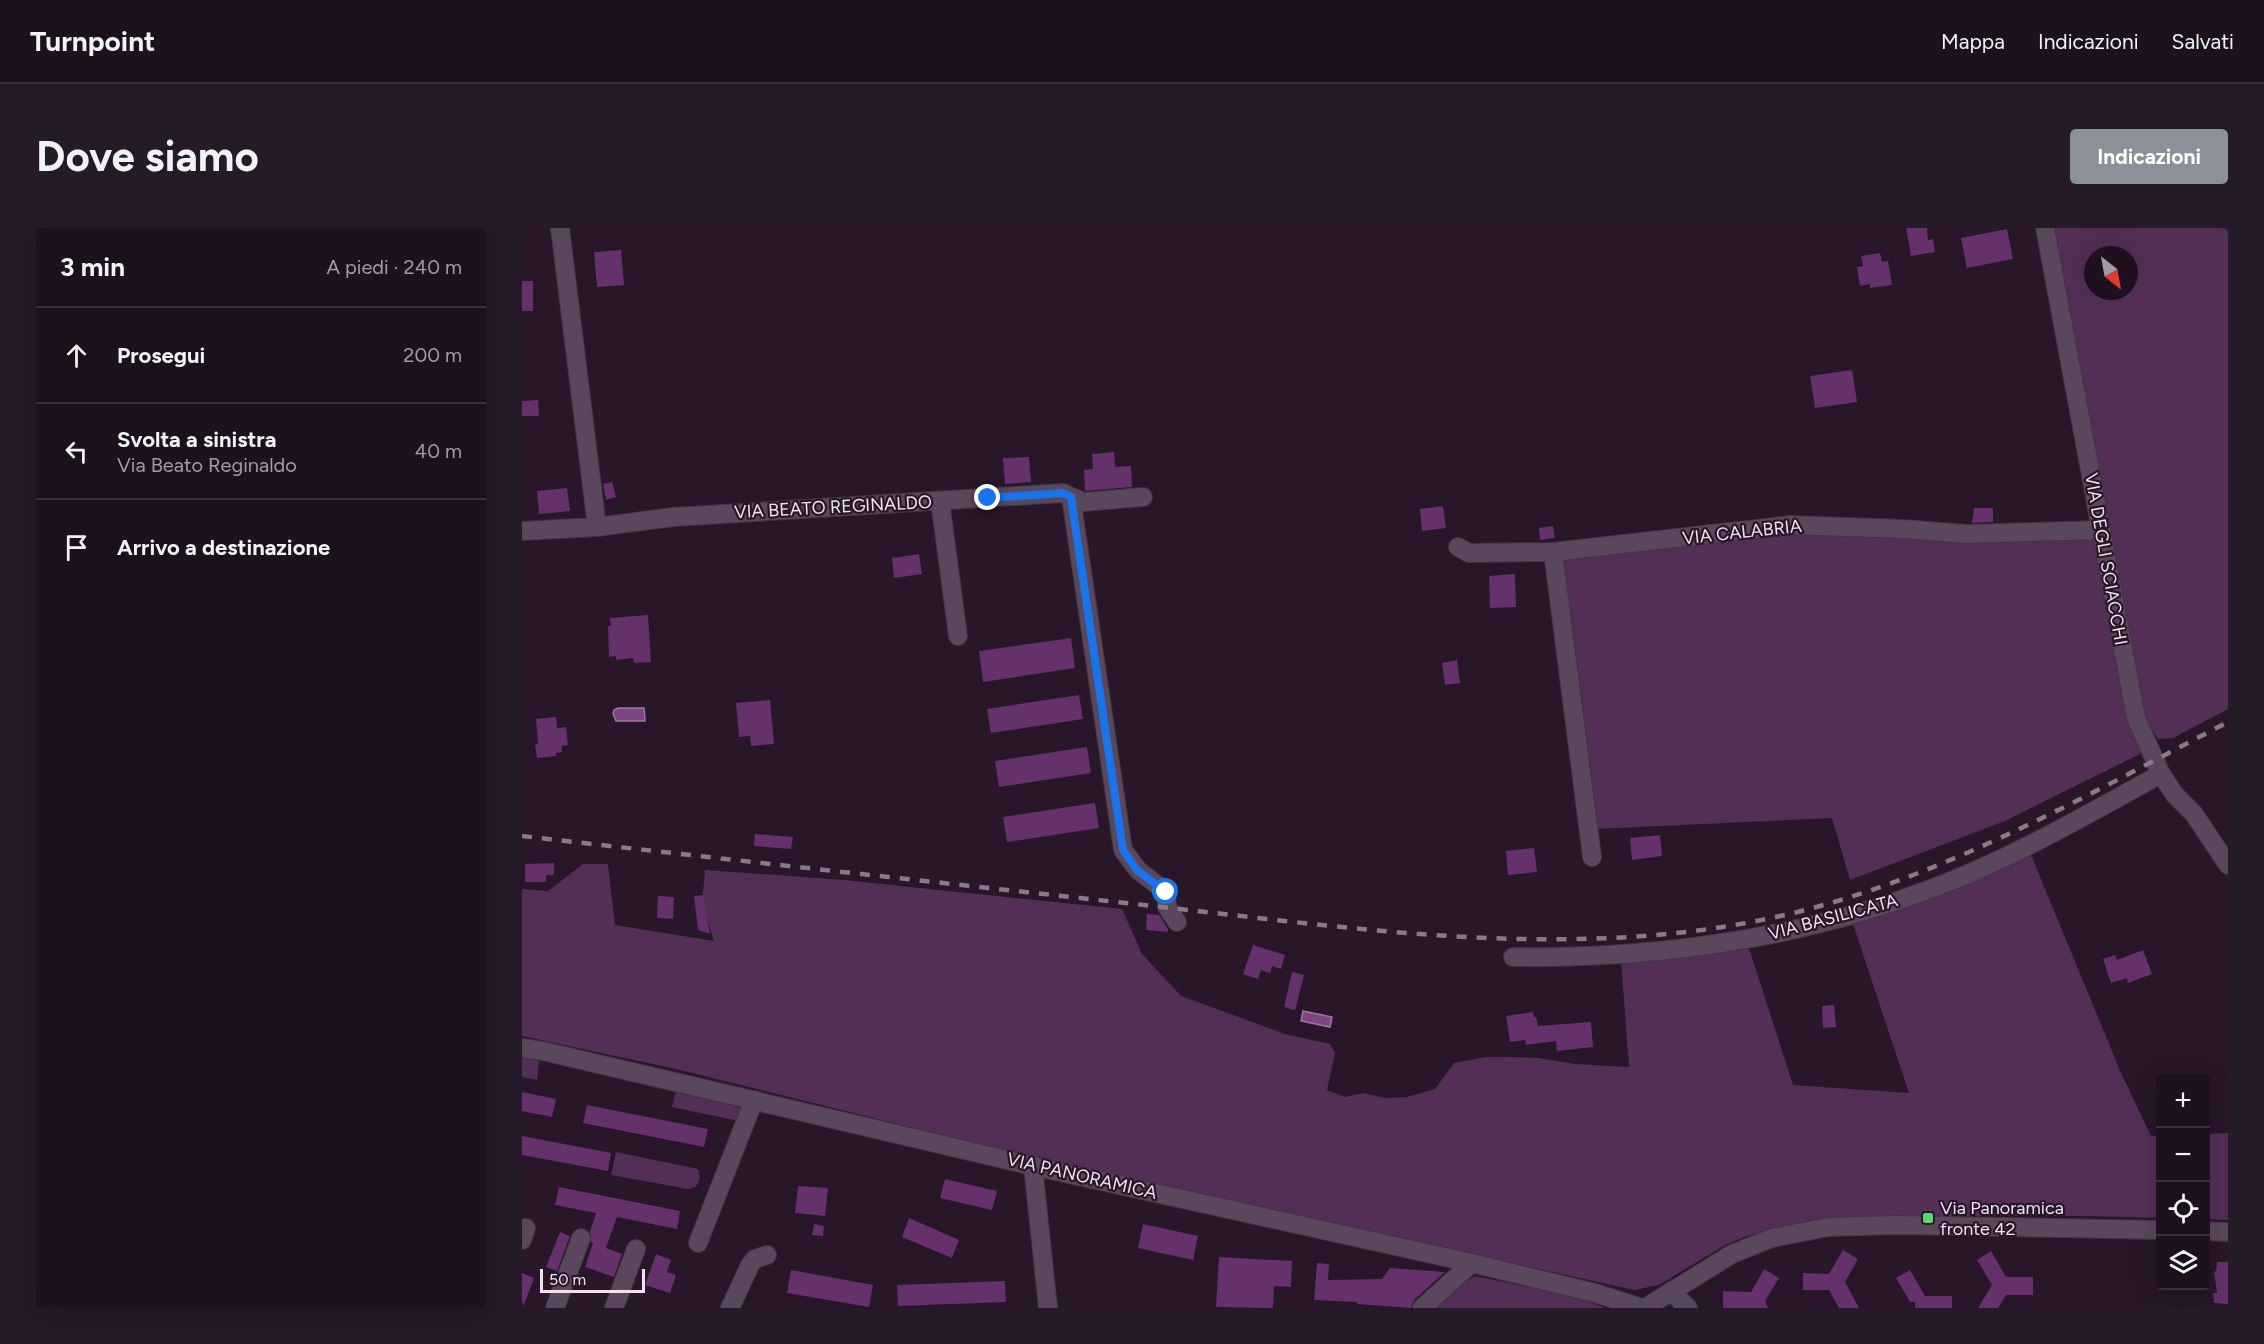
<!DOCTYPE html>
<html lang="it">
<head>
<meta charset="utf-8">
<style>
  :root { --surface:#1d111e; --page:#251a27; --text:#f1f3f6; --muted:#a09da4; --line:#3b313c; --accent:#8c9099 }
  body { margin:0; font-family:Figtree,sans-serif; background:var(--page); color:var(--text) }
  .controls { position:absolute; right:18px; bottom:18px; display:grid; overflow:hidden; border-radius:6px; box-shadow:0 6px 24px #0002 }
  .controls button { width:54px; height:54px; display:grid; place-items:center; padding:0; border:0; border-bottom:2px solid var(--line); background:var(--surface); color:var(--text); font:30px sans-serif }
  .compass { position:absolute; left:1562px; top:18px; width:54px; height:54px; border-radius:50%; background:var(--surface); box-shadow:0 6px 24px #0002; rotate:149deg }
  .scale { position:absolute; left:18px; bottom:15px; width:105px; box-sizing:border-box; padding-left:6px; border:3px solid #eee3ef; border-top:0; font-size:16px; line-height:21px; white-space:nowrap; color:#eee3ef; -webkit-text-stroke:4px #271728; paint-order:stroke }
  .stop { position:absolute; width:18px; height:18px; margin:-14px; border:4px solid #1a73e8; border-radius:50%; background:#fff }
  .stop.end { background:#1a73e8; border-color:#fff; box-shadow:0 2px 6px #0008 }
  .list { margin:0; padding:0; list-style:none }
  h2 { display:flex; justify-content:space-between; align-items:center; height:78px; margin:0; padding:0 24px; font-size:26px }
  h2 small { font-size:20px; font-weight:400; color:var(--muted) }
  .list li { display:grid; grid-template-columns:39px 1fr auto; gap:18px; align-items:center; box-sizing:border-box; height:96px; padding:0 24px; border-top:2px solid var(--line) }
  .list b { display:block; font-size:22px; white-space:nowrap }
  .list p { margin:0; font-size:20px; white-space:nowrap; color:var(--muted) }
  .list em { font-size:20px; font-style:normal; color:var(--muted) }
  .icon { flex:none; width:33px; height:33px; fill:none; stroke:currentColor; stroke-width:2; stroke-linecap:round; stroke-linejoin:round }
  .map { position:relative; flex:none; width:1706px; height:1080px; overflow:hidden; border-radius:6px }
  header { display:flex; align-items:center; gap:36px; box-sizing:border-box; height:84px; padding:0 30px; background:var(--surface); border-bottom:2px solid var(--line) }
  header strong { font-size:28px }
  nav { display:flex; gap:33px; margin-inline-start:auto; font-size:21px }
  .intro { display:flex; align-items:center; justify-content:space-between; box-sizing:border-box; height:144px; padding:0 36px }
  h1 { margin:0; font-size:42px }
  .button { padding:15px 27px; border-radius:6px; background:var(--accent); color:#fff; font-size:21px; font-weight:700 }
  main { display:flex; gap:36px; padding:0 36px }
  aside { flex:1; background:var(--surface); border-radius:6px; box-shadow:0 6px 24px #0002 }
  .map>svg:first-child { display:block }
</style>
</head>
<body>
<header>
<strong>Turnpoint</strong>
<nav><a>Mappa</a><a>Indicazioni</a><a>Salvati</a></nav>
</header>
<div class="intro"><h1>Dove siamo</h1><a class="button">Indicazioni</a></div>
<main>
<aside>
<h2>3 min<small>A piedi · 240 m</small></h2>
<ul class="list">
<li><svg class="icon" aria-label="ahead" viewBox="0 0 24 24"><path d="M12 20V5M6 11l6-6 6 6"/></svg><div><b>Prosegui</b></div><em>200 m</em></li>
<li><svg class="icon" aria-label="left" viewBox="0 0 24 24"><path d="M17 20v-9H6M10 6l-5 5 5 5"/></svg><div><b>Svolta a sinistra</b><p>Via Beato Reginaldo</p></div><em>40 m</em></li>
<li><svg class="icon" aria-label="arrive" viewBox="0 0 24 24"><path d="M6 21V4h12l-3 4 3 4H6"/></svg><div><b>Arrivo a destinazione</b></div></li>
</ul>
</aside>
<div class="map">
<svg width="1706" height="1080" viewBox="0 0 1706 1080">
  <rect width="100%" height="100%" fill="#271728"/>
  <g fill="#532f56" fill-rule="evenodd">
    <path d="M1529 0H1706V481L1651 510 1636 511 1619 483ZM1571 27H1607V63H1571Z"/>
    <path d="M1264 301 1574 308 1612 509 1620 525 1483 593 1328 652 1310 590 1073 601 1039 331Z"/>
    <path d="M1507 622 1599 845 1629 908H1638V990L1567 988H1381L1289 992 1225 1008 1203 1017 1137 1057 1112 1062 488 924 154 841 0 808V661L26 663 61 636H86L93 697 192 713 180 675 183 642 322 652 600 681 620 726 659 768 763 806 808 816 813 825 805 862 823 869 841 865 863 870 885 869 913 861 932 835 964 829H988L1016 830 1053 836 1107 839 1099 731 1226 717 1271 857 1387 865 1330 693Z"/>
    <path d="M0 829 17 833 15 852 0 849Z"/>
    <path d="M157 864 217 879 219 885 217 893 150 879 153 866Z"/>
    <path d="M1706 905V992L1684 991V906Z"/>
    <path d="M94 924 176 941C180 950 177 960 166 961L89 947Z"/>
    <path d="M953 1048 1055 1069 1083 1080H914L939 1056Z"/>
  </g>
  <g fill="#7d4682" stroke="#9f75a3" stroke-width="1.5">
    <path d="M96 480H122L123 493H94L91 486 92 482Z"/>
    <path d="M781 783 810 789 808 799 779 793Z"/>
  </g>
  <g fill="#65306b">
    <path d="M1384 0H1405L1406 12 1411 11 1413 24 1389 28Z"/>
    <path d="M1485 1 1491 31 1445 40 1439 10Z"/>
    <path d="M99 22 102 57 75 59 72 24Z"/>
    <path d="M1358 25 1360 34 1366 33 1370 57 1348 60V56L1338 58 1335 39 1341 38 1339 28Z"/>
    <rect x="0" y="53" width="11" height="30"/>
    <path d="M1330 142 1335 174 1293 180 1288 148Z"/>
    <path d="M16 172 17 188H0V173Z"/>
    <path d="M592 224 593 239 609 238 610 259 563 263 562 242 571 241 570 226Z"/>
    <path d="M507 229 509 254 483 256 481 230Z"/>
    <path d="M90 254 94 269 84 272 81 256Z"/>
    <path d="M45 260 48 283 17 286 15 263Z"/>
    <path d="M921 278 924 300 900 303 898 281Z"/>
    <path d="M1452 280H1471V294L1450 295Z"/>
    <path d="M1031 298 1033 310 1018 312 1017 300Z"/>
    <path d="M397 326 400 346 372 350 370 330Z"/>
    <path d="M993 346 994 379 968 380 967 348Z"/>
    <path d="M126 387 129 434 112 435 111 430 94 432V428L87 429 86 398H89L88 390Z"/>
    <path d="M549 410 553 440 461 454 457 423Z"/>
    <path d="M935 432 938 455 923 457 920 435Z"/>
    <path d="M557 467 561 491 469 505 465 481Z"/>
    <path d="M248 472 252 516 229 518 228 508 217 509 214 475Z"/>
    <path d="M34 489 35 500 44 499 46 517 40 518V524L34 525V528L15 530 13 517 16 516 14 491Z"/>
    <path d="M565 519 569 545 477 559 473 533Z"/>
    <path d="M573 575 577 600 485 614 481 589Z"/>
    <path d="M233 606 271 609 269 621 232 618Z"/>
    <path d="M1138 607 1140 628 1110 632 1108 610Z"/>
    <path d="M1012 620 1015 644 986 647 984 623Z"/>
    <path d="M32 635V647H24V654H3V636Z"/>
    <path d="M181 667 188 706 176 702 172 668Z"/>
    <path d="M136 668 152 669 151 691 135 690Z"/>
    <path d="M625 686 637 687 646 701V704L624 702Z"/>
    <path d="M731 717 763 727 759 741 750 738 748 745 739 742 736 751 721 746Z"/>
    <path d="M1621 722 1630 746 1606 755 1605 750 1589 755 1581 731 1593 727 1595 732Z"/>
    <path d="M770 744 782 747 773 782 762 779Z"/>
    <path d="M1312 777 1314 799 1301 800 1300 778Z"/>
    <path d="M1011 784 1012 789H1014L1016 798 1069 794 1071 819 1035 823 1034 813 1004 817 1003 812 988 814 984 788Z"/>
    <path d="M0 864 34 871 30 889 0 883Z"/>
    <path d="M65 877 186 901 182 919 61 895Z"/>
    <path d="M0 908 89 925 86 943 0 927Z"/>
    <path d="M423 951 475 963 470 982 418 970Z"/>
    <path d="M276 958 306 960 303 988 273 985Z"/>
    <path d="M37 959 158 983 155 1001 95 989 84 1020 100 1026 92 1049 63 1039 71 1015 69 1014 68 1003 74 985 33 977Z"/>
    <path d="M387 990 437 1012 430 1030 380 1009Z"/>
    <path d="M292 996 302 998 301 1008 290 1007Z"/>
    <path d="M621 996 676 1008 671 1032 616 1020Z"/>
    <path d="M38 1004 48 1008 35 1043 24 1039Z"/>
    <path d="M1321 1022 1336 1031 1323 1054 1337 1080H1317L1307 1062H1281V1045L1307 1046Z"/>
    <path d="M1469 1023 1484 1049H1511V1067H1484L1476 1080H1456L1470 1057 1455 1032Z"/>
    <path d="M134 1026 149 1032 145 1044 154 1047 148 1065 123 1057Z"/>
    <path d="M697 1029 770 1033 769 1059 752 1058 751 1080 694 1079Z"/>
    <path d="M1695 1034H1706V1076L1692 1075 1691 1065H1695L1692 1044 1694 1043Z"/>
    <path d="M795 1035 807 1036 806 1052 860 1051 868 1040 923 1044 892 1072 889 1080 835 1076V1074L792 1072Z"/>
    <path d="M1242 1041 1257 1050 1243 1073 1246 1080H1201V1063L1229 1064Z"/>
    <path d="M269 1042 351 1057 347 1079 265 1065Z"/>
    <path d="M1388 1042 1403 1068H1430V1080H1393V1074H1388L1374 1050Z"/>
    <path d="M0 1045 12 1050 1 1079H0Z"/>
    <path d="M483 1053 484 1074 376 1078 375 1057Z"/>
  </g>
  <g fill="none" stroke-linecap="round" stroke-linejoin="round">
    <g stroke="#403442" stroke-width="20">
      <g id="minor">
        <path d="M38 0 75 299"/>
        <path d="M1523 0 1614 490 1639 546 1653 567 1672 586 1706 637"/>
        <path d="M549 269 601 622 616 642 644 664 645 679 655 694"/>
        <path d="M418 273 436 408"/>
        <path d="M0 303 75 299 151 289 541 265 561 274 621 269"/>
        <path d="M936 319 947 325 1031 324 1269 297 1381 301 1444 306 1578 302"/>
        <path d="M1031 324 1070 629"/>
        <path d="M991 729C1140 731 1285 710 1424 655 1498 626 1569 584 1639 546"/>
        <path d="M0 820 21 823 511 938 950 1035 1073 1065 1120 1080"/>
        <path d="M511 938 526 1080"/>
        <path d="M1684 1003 1706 1004"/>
        <path d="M0 1012 4 1000"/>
        <path d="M176 1015 232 872"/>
        <path d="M1149 1063 1166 1080"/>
        <path d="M33 1080 59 1010"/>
        <path d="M92 1080 114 1021"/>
        <path d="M208 1080 228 1037 233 1031 245 1027"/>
        <path d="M900 1080 950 1035"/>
        <path d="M1123 1080 1210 1026 1250 1010 1306 999 1375 997 1638 1002"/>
      </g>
    </g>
    <use href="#minor" stroke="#59475b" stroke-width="18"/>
    <path stroke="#887b89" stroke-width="4.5" stroke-dasharray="10 10" stroke-linecap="butt" d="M0 608C210 632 421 655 631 678 841 701 1054 735 1263 687 1421 650 1563 568 1706 494"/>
  </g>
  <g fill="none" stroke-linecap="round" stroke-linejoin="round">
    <path stroke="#1a73e8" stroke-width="8" d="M466 270 540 265 549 269 601 622 615 642 644 664"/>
  </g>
  <rect fill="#5bd56e" stroke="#271728" stroke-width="2" x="1400" y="984" width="12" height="12" rx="3"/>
  <g text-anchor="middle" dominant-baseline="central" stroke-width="4.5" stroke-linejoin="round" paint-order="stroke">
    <g font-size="18" fill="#eee3ef" stroke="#271728">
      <text transform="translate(311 279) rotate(-3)">VIA BEATO REGINALDO</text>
      <text transform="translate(1220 304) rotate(-6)">VIA CALABRIA</text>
      <text transform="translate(1584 331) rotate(80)">VIA DEGLI SCIACCHI</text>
      <text transform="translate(1311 689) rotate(-15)">VIA BASILICATA</text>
      <text transform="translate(560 948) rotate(13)">VIA PANORAMICA</text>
    </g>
    <g font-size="18" fill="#eee3ef" stroke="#271728" text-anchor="start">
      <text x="1418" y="980">Via Panoramica<tspan x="1418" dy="21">fronte 42</tspan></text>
    </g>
  </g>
</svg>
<div class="controls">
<button>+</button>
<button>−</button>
<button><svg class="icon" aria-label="locate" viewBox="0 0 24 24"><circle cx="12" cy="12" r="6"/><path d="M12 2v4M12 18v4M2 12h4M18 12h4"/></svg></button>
<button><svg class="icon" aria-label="layers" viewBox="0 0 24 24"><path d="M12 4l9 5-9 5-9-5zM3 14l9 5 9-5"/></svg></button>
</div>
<svg class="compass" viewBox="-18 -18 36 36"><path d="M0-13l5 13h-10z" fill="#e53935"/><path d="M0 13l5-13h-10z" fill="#a09da4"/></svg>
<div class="scale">50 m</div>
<div class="stop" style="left:644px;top:664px"></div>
<div class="stop end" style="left:466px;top:270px"></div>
</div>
</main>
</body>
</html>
